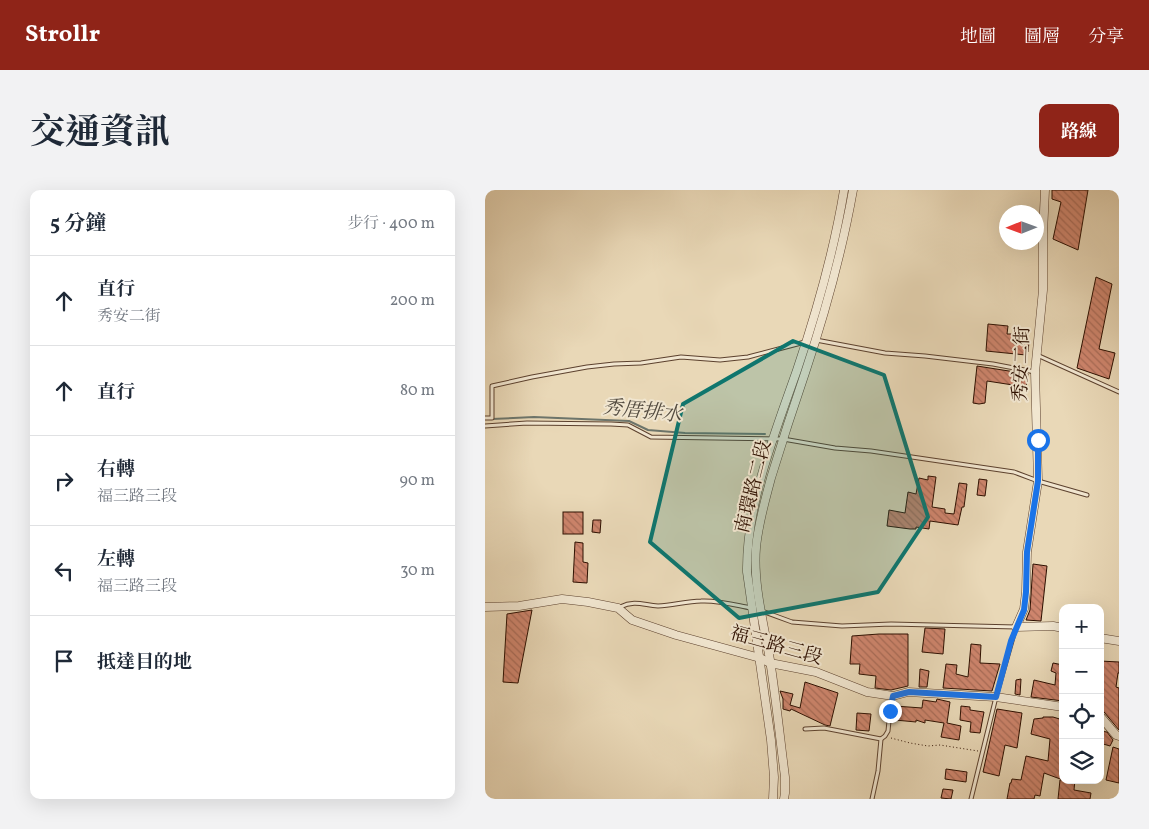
<!DOCTYPE html>
<html lang="zh-TW">
<head>
<meta charset="utf-8">
<style>
  :root { --surface:#fff; --page:#f2f2f3; --text:#1f2937; --muted:#747a83; --line:#e0e1e3; --accent:#8f2418 }
  body { margin:0; font-family:Vollkorn,"Noto Serif TC",serif; background:var(--page); color:var(--text) }
  .controls { position:absolute; right:15px; bottom:15px; display:grid; overflow:hidden; border-radius:10px; box-shadow:0 5px 20px #0002 }
  .controls button { width:45px; height:45px; display:grid; place-items:center; padding:0; border:0; border-bottom:1px solid var(--line); background:var(--surface); color:var(--text); font:25px sans-serif }
  .compass { position:absolute; left:514px; top:15px; width:45px; height:45px; border-radius:50%; background:var(--surface); box-shadow:0 5px 20px #0002; rotate:269deg }
  .stop { position:absolute; width:15px; height:15px; margin:-11px; border:4px solid #1a73e8; border-radius:50%; background:#fff }
  .stop.end { background:#1a73e8; border-color:#fff; box-shadow:0 1px 5px #0008 }
  .list { margin:0; padding:0; list-style:none }
  h2 { display:flex; justify-content:space-between; align-items:center; height:65px; margin:0; padding:0 20px; font-size:21px }
  h2 small { font-size:16px; font-weight:400; color:var(--muted) }
  .list li { display:grid; grid-template-columns:32px 1fr auto; gap:15px; align-items:center; box-sizing:border-box; height:90px; padding:0 20px; border-top:1px solid var(--line) }
  .list b { display:block; font-size:19px; white-space:nowrap }
  .list p { margin:0; font-size:16px; white-space:nowrap; color:var(--muted) }
  .list em { font-size:16px; font-style:normal; color:var(--muted) }
  .icon { flex:none; width:28px; height:28px; fill:none; stroke:currentColor; stroke-width:2; stroke-linecap:round; stroke-linejoin:round }
  .map { position:relative; flex:none; width:634px; height:609px; overflow:hidden; border-radius:10px }
  header { display:flex; align-items:center; gap:30px; box-sizing:border-box; height:70px; padding:0 25px; background:var(--accent); color:#fff }
  header strong { font-size:24px }
  nav { display:flex; gap:28px; margin-inline-start:auto; font-size:18px }
  .intro { display:flex; align-items:center; justify-content:space-between; box-sizing:border-box; height:120px; padding:0 30px }
  h1 { margin:0; font-size:35px }
  .button { padding:12px 22px; border-radius:10px; background:var(--accent); color:#fff; font-size:18px; font-weight:700 }
  main { display:flex; gap:30px; padding:0 30px }
  aside { flex:1; background:var(--surface); border-radius:10px; box-shadow:0 5px 20px #0002 }
  .map>svg:first-child { display:block }
</style>
</head>
<body>
<header>
<strong>Strollr</strong>
<nav><a>地圖</a><a>圖層</a><a>分享</a></nav>
</header>
<div class="intro"><h1>交通資訊</h1><a class="button">路線</a></div>
<main>
<aside>
<h2>5 分鐘<small>步行 · 400 m</small></h2>
<ul class="list">
<li><svg class="icon" aria-label="ahead" viewBox="0 0 24 24"><path d="M12 20V5M6 11l6-6 6 6"/></svg><div><b>直行</b><p>秀安二街</p></div><em>200 m</em></li>
<li><svg class="icon" aria-label="ahead" viewBox="0 0 24 24"><path d="M12 20V5M6 11l6-6 6 6"/></svg><div><b>直行</b></div><em>80 m</em></li>
<li><svg class="icon" aria-label="right" viewBox="0 0 24 24"><path d="M7 20v-9h11M14 6l5 5-5 5"/></svg><div><b>右轉</b><p>福三路三段</p></div><em>90 m</em></li>
<li><svg class="icon" aria-label="left" viewBox="0 0 24 24"><path d="M17 20v-9H6M10 6l-5 5 5 5"/></svg><div><b>左轉</b><p>福三路三段</p></div><em>30 m</em></li>
<li><svg class="icon" aria-label="arrive" viewBox="0 0 24 24"><path d="M6 21V4h12l-3 4 3 4H6"/></svg><div><b>抵達目的地</b></div></li>
</ul>
</aside>
<div class="map">
<svg width="634" height="609" viewBox="0 0 634 609">
  <defs>
    <pattern id="building-back-hatch" width="6" height="6" patternUnits="userSpaceOnUse" patternTransform="scale(1.25)"><rect width="6" height="6" fill="#ce856d"/><path d="M-1 5l2 2M0 0l6 6M5-1l2 2" fill="none" stroke="#a86b57"/></pattern>
  </defs>
  <rect width="100%" height="100%" fill="#e9d8b7"/>
  <filter id="stains"><feTurbulence type="fractalNoise" baseFrequency=".004" numOctaves="4"/><feColorMatrix values="0 0 0 0 .2 0 0 0 0 .09 0 0 0 0 .02 0 0 0 .5 -.17"/></filter>
  <radialGradient id="worn" r=".72"><stop offset=".6" stop-color="#630" stop-opacity="0"/><stop offset="1" stop-color="#630" stop-opacity=".3"/></radialGradient>
  <g fill="none" stroke-linecap="round" stroke-linejoin="round">
    <path stroke="#6d756b" stroke-width="2" d="M7 229 49 227 144 231 163 240 200 243 280 244"/>
  </g>
  <g fill="url(#building-back-hatch)" stroke="#2d0f00">
    <path d="M567 0H603L593 60 568 49 576 12 567 9Z"/>
    <path d="M611 87 627 94 614 159 630 163 624 189 592 178Z"/>
    <path d="M503 134 523 136 522 144H528V150L544 152 543 162H541V165L501 161Z"/>
    <path d="M492 176 543 184 541 197 502 191 500 213 494 214 488 213Z"/>
    <path d="M443 286 451 287 447 317 460 319V323L469 324 474 293 482 294 479 317H477L473 335 445 331 444 339 431 337V339H425L402 336 404 320 420 323 423 302 431 304 434 288 443 290Z"/>
    <path d="M494 289 502 290 500 306 492 305Z"/>
    <rect x="78" y="322" width="20" height="22"/>
    <path d="M108 330H116L115 343 107 342Z"/>
    <path d="M90 352 98 353V372L103 373 102 393 88 392Z"/>
    <path d="M548 374 562 376 556 431 541 430 545 420Z"/>
    <path d="M47 420 33 493 18 492 22 424Z"/>
    <path d="M440 438 460 439 458 464 437 462Z"/>
    <path d="M394 444H423V496L406 500 390 498 391 486 374 484 375 474H365L367 446Z"/>
    <path d="M486 454 496 455 495 473 515 474 507 501 458 498 461 474 472 475 471 484 483 487Z"/>
    <path d="M615 471 634 472V483H633L631 497 634 498V540L619 522 615 520Z"/>
    <path d="M568 473 578 475V511L546 507 549 490 570 495 571 483 566 481Z"/>
    <path d="M435 479 444 481 442 497H434Z"/>
    <path d="M536 489 535 505 530 504 531 490Z"/>
    <path d="M320 492 353 503 345 536 340 535 306 519 305 521 298 519V509L295 501 308 504 305 515 315 518Z"/>
    <path d="M452 509 465 512 462 533 476 536 474 550 456 547 459 533 440 530V533L431 530V532L410 530V516L437 518 438 510 451 512Z"/>
    <path d="M476 516 485 517V520L499 522 495 543 485 542 486 532 475 530Z"/>
    <path d="M512 519 537 523 532 558 520 555 514 586 498 582Z"/>
    <path d="M372 523 386 524 384 541 371 540Z"/>
    <path d="M558 527H568L578 530V590H590L589 600 606 603 605 609H573L575 590H578L559 583 555 606 550 605 549 609H522L525 593H526L527 589 536 590 541 566 563 571 565 549 546 544 549 529 558 528Z"/>
    <path d="M615 541 622 542 628 550 625 556 615 553Z"/>
    <path d="M628 557 634 559V593L621 590Z"/>
    <path d="M461 579 482 582 481 592 460 589Z"/>
    <path d="M458 599 468 600 466 609 456 608Z"/>
  </g>
  <g fill="none" stroke-linecap="round" stroke-linejoin="round">
    <g stroke="#5c412e" stroke-width="5">
      <g id="service">
        <path d="M331 150 400 163 440 166 508 174 550 182"/>
        <path d="M552 165 634 202"/>
        <path d="M0 228H7V196L47 187 102 177 129 174 156 173 196 167 235 170 263 167 320 152"/>
        <path d="M0 236 42 233 126 234 143 235 166 247 298 249 350 258 386 261 529 282 553 291 602 305"/>
        <path d="M135 417C150 410 158 415 173 416 187 416 201 411 216 411 233 410 250 415 266 418"/>
        <path d="M277 421 307 432 357 436 406 434 531 437 511 507 486 609"/>
        <path d="M320 539 339 538 396 549 400 546 403 541 405 521 408 506"/>
        <path d="M387 609 393 581 396 549"/>
      </g>
    </g>
    <g stroke="#5c412e" stroke-width="9">
      <g id="tertiary">
        <path d="M560 0 558 43V100L550 182 553 291 542 362 541 402 539 419 531 437 568 436 578 438"/>
        <path d="M0 417 34 416 77 409 103 412 133 418 147 430 191 445 275 468 285 473 331 482 382 502 408 506 423 502 511 507 578 517"/>
        <path d="M615 448 634 451"/>
        <path d="M615 526 631 545 634 546"/>
        <path d="M288 609 289 587 286 550 262 382C261 314 290 243 312 180 332 121 349 61 359 0"/>
        <path d="M299 609 300 603V587C295 548 291 509 285 470 279 435 268 394 271 358 273 334 280 311 286 288 297 252 308 218 320 183 340 123 357 62 368 0"/>
      </g>
    </g>
    <path stroke="#2d0f00" stroke-width="1" stroke-dasharray="1 2.5" stroke-linecap="butt" d="M406 548 425 553 443 556 455 555 493 561"/>
    <use href="#service" stroke="#f1e6d0" stroke-width="3"/>
    <use href="#tertiary" stroke="#f1e6d0" stroke-width="8"/>
  </g>
  <g fill="none" stroke-linecap="round" stroke-linejoin="round">
    <path stroke="#1a73e8" stroke-width="6" d="M405 521 408 506 424 502 511 507 526 451 539 420 541 402 542 362 553 291V250"/>
  </g>
  <path fill="#0f766e" fill-opacity="0.2" stroke="#0f766e" stroke-width="4" stroke-linejoin="round" d="M308 151 399 185 443 327 393 402 254 428 165 352 198 214Z"/>
  <g text-anchor="middle" dominant-baseline="central" stroke-width="4" stroke-linejoin="round" paint-order="stroke">
    <g font-size="19" fill="#2d0f00" stroke="#f1e6d0">
      <text transform="translate(537 174) rotate(-88)">秀安二街</text>
      <text transform="translate(269 297) rotate(-76)">南環路二段</text>
      <text transform="translate(291 456) rotate(16)">福三路三段</text>
    </g>
    <g font-size="20" font-style="italic" fill="#524a3f" stroke="#f1e6d0">
      <text transform="translate(157 222) rotate(6)">秀厝排水</text>
    </g>
  </g>
  <rect width="100%" height="100%" filter="url(#stains)"/>
  <rect width="100%" height="100%" fill="url(#worn)"/>
</svg>
<div class="controls">
<button>+</button>
<button>−</button>
<button><svg class="icon" aria-label="locate" viewBox="0 0 24 24"><circle cx="12" cy="12" r="6"/><path d="M12 2v4M12 18v4M2 12h4M18 12h4"/></svg></button>
<button><svg class="icon" aria-label="layers" viewBox="0 0 24 24"><path d="M12 4l9 5-9 5-9-5zM3 14l9 5 9-5"/></svg></button>
</div>
<svg class="compass" viewBox="-18 -18 36 36"><path d="M0-13l5 13h-10z" fill="#e53935"/><path d="M0 13l5-13h-10z" fill="#747a83"/></svg>
<div class="stop" style="left:553px;top:250px"></div>
<div class="stop end" style="left:405px;top:521px"></div>
</div>
</main>
</body>
</html>
